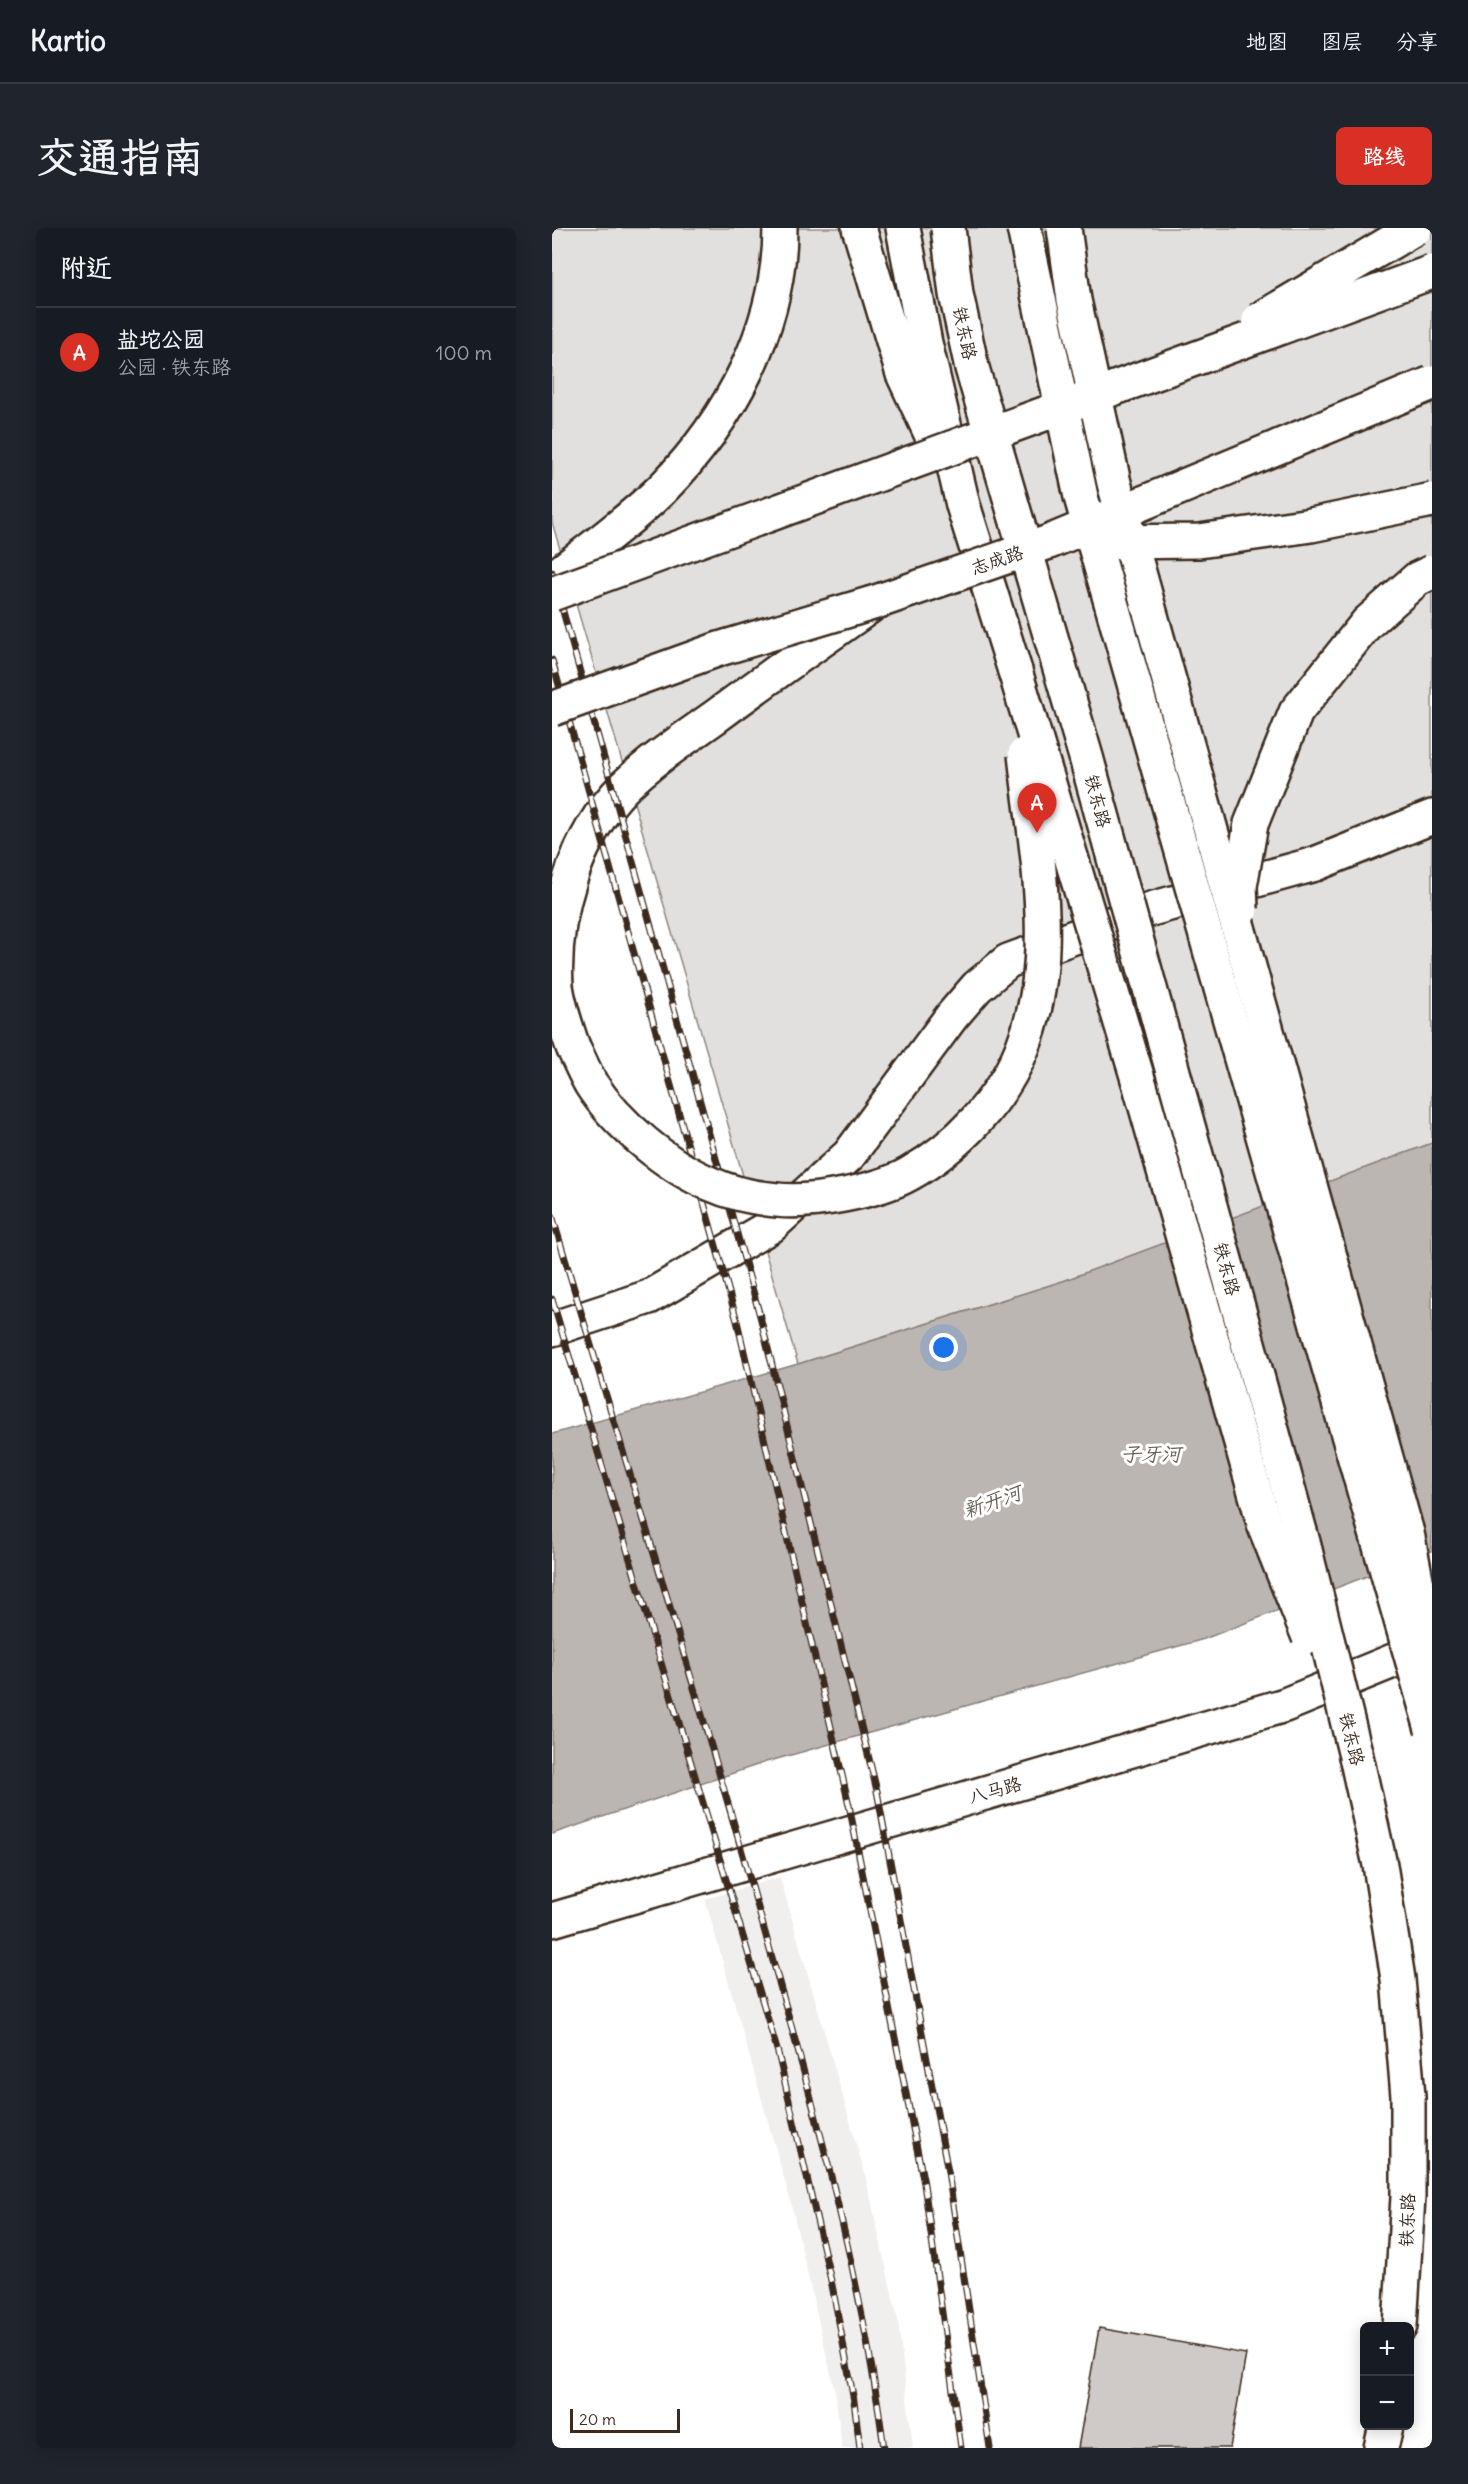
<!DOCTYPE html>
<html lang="zh">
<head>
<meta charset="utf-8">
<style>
  :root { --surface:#171b24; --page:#20242c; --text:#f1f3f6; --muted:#9ea1a6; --line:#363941; --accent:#d93025 }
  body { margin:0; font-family:Delius,"LXGW WenKai TC",sans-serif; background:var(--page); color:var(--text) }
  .controls { position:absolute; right:18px; bottom:18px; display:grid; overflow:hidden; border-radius:9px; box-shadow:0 3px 15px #0003 }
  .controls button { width:54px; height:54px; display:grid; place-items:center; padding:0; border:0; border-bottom:2px solid var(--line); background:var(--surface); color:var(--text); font:30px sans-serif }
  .scale { position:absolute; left:18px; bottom:15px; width:110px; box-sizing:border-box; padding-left:6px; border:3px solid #3b2a1e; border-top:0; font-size:16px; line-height:21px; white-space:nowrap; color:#3b2a1e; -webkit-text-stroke:4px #fff; paint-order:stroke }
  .you { position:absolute; left:392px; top:1120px; width:21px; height:21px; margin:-15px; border:4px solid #fff; border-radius:50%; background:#1a73e8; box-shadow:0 0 0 9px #1a73e833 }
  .badge { display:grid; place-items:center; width:39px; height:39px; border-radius:50%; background:var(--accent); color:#fff; font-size:20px; font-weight:700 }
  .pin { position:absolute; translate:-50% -50px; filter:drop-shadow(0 2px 3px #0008) }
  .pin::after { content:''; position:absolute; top:32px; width:21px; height:18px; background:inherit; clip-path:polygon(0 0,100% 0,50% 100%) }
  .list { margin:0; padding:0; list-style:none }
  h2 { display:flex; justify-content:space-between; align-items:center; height:78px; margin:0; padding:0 24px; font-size:26px }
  h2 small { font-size:20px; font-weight:400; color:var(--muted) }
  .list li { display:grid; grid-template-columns:39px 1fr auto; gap:18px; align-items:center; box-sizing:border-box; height:90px; padding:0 24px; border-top:2px solid var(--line) }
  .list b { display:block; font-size:22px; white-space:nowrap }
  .list p { margin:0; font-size:20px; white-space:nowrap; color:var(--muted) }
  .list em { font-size:20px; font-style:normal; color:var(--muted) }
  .map { position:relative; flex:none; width:880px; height:2220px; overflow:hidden; border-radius:9px }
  header { display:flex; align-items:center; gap:36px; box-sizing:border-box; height:84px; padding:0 30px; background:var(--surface); border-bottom:2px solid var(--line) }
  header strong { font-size:28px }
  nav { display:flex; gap:33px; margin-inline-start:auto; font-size:21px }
  .intro { display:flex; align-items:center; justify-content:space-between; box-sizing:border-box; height:144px; padding:0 36px }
  h1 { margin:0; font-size:42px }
  .button { padding:15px 27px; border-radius:9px; background:var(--accent); color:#fff; font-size:21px; font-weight:700 }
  main { display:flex; gap:36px; padding:0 36px }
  aside { flex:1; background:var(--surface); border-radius:9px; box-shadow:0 3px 15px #0003 }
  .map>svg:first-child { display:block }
</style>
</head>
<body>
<header>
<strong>Kartio</strong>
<nav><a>地图</a><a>图层</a><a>分享</a></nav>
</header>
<div class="intro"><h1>交通指南</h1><a class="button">路线</a></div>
<main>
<aside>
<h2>附近<small></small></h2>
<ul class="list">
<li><span class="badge">A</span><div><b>盐坨公园</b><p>公园 · 铁东路</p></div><em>100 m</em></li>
</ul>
</aside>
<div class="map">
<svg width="880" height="2220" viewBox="0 0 880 2220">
  <rect width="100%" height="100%" fill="#fff"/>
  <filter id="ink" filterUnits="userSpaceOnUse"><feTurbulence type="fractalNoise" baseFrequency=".0167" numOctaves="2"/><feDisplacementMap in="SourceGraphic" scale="12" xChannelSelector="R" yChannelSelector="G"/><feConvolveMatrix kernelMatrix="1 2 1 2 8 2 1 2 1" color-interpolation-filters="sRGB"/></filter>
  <g filter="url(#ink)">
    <path fill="#f1efee" d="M228 1649 313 1946 346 2092 361 2220H290L283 2164 239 1975 153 1671Z"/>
    <path fill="#e2e0de" stroke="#8e857e" stroke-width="1.5" d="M0 0H880V915L511 1053 246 1136 0 294Z"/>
    <path fill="#bcb6b3" stroke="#887e77" stroke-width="1.5" d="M880 915V1323L652 1411 214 1534 0 1606V1206L246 1136 511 1053Z"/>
    <path fill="#cfcac7" stroke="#3b2a1e" stroke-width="1.5" d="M547 2100 694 2126 678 2220H526Z"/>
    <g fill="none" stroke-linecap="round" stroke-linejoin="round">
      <g stroke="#3b2a1e" stroke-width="38">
        <path id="minor" d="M0 1692 733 1477 880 1417"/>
      </g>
      <g stroke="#3b2a1e" stroke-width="38">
        <path id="tertiary" d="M0 1101 97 1069 219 998 297 927 400 788 425 759 456 733 599 681 763 636 880 589"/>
      </g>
      <g stroke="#3b2a1e" stroke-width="38">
        <g id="trunk">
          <path d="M307 0 351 146 382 212"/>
          <path d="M351 0 373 115 411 277 463 443"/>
          <path d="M0 351C37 322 76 294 110 261 178 192 228 99 228 0"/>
          <path d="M21 819C14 799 7 779 4 758 0 688 23 608 73 558 100 532 132 511 163 489 214 451 266 415 318 378"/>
          <path d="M804 1528 828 1637 846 1751 856 1868V1969L848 2098"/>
          <path d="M829 2220 834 2198"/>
        </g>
      </g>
      <use href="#minor" stroke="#fff" stroke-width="33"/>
      <use href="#tertiary" stroke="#fff" stroke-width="33"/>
      <use href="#trunk" stroke="#fff" stroke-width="33"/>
      <g stroke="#3b2a1e" stroke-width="7">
        <g id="rail">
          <path d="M0 344 208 1088 325 1563 396 1944 438 2220"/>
          <path d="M0 432 185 1093 297 1577 372 1956 409 2220"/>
          <path d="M0 987C73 1233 150 1478 219 1726 265 1888 310 2052 332 2220"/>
          <path d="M0 1071 226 1825 280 2057 302 2173 308 2220"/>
        </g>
      </g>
      <use href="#rail" stroke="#fff" stroke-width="4.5" stroke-dasharray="14" stroke-linecap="butt"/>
      <g stroke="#3b2a1e" stroke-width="38" stroke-linecap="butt">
        <g id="trunk-bridge">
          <path d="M396 0 404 66 420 140 534 529 752 1318 804 1528"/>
          <path d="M472 0 529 269 880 1501"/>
          <path d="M512 0 522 72 562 255 855 1305 880 1434"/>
          <path d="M707 92 863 0"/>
          <path d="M559 314 647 313 759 297 880 272"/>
          <path d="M0 366 880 44"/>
          <path d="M463 443 588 858 713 1299 757 1409"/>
          <path d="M0 481 167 421 324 374 497 314 880 155"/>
          <path d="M689 681 688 658 699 596 744 484 815 395 865 351 880 344"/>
          <path d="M21 819C27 831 32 844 39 856 64 895 116 939 159 956 179 965 202 970 225 972 259 976 327 963 357 946 405 919 449 873 470 821 508 727 483 622 473 526"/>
        </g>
      </g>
      <use href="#trunk-bridge" stroke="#fff" stroke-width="33"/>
    </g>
  </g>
  <g text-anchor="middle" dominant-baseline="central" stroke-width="6" stroke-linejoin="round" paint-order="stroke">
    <g font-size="18" fill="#3b2a1e" stroke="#fff">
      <text transform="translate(413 105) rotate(78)">铁东路</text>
      <text transform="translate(445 332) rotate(-19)">志成路</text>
      <text transform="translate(546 573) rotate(75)">铁东路</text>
      <text transform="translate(675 1041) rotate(75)">铁东路</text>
      <text transform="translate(800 1511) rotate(76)">铁东路</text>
      <text transform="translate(443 1562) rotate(-16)">八马路</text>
      <text transform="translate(855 1992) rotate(-88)">铁东路</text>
    </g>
    <g font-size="20" font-style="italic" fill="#685b52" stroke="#fff">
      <text x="599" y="1225">子牙河</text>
      <text transform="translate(440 1273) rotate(-19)">新开河</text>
    </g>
  </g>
</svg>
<div class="controls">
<button>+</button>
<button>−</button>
</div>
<div class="scale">20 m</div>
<div class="you"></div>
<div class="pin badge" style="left:485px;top:605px">A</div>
</div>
</main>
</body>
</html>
